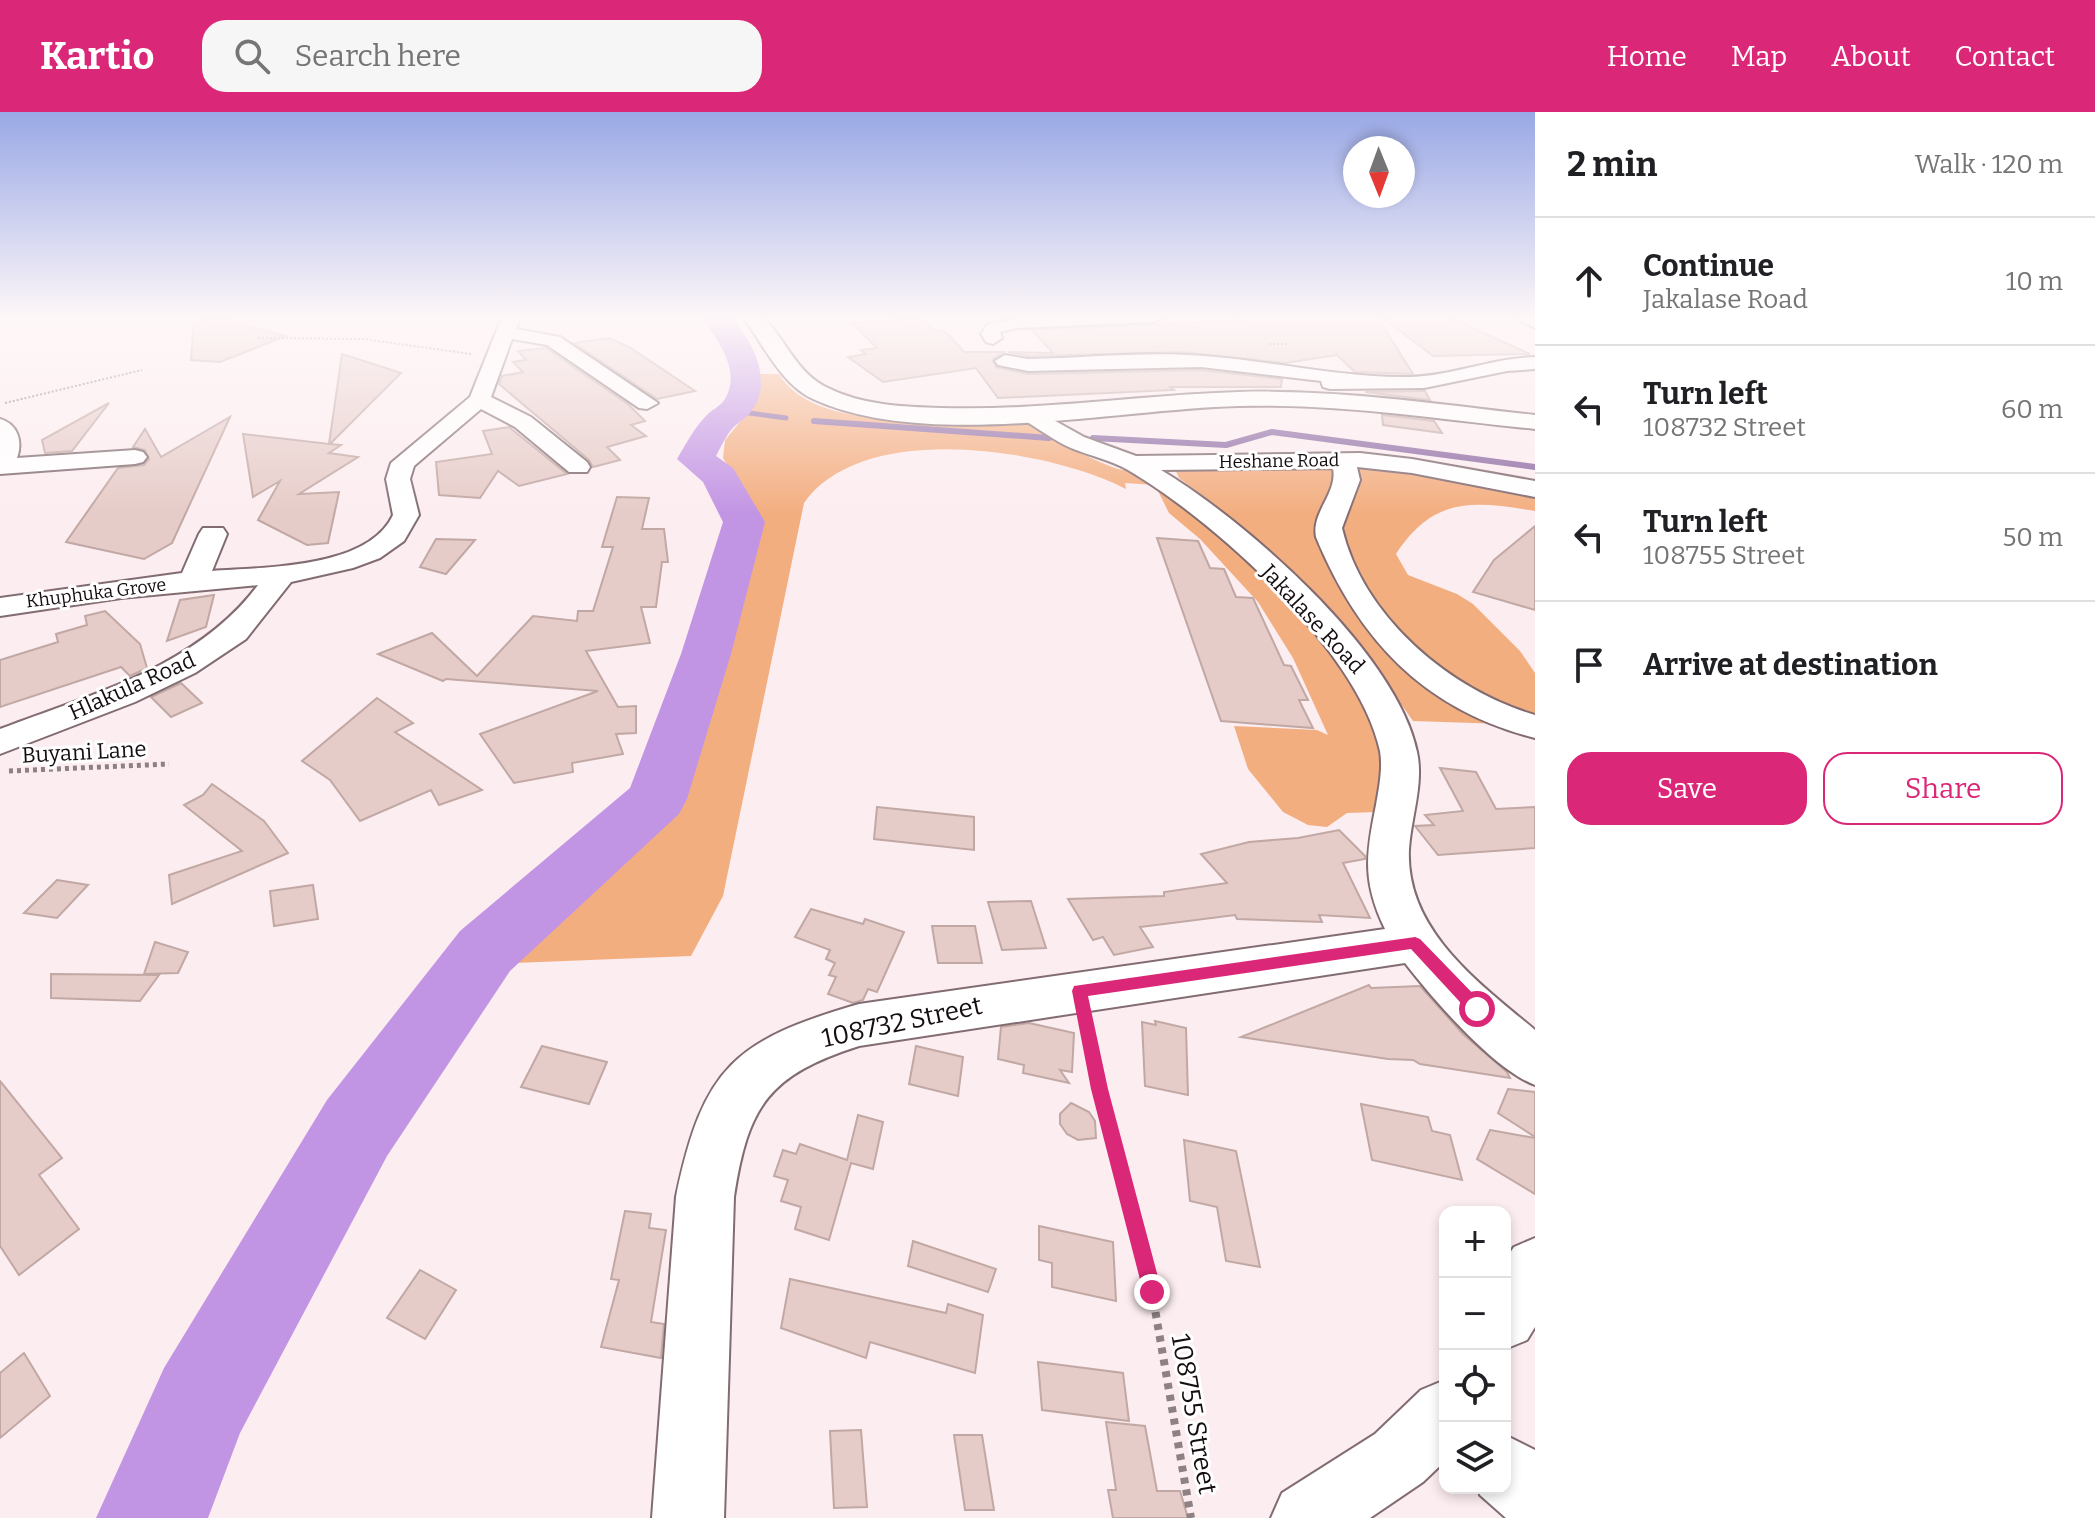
<!DOCTYPE html>
<html lang="en">
<head>
<meta charset="utf-8">
<style>
  :root { --surface:#fff; --page:#f6f6f6; --text:#202124; --muted:#757577; --line:#e0e0e0; --accent:#db2777 }
  body { margin:0; font-family:Bitter,serif; background:var(--page); color:var(--text) }
  .controls { position:absolute; right:24px; bottom:24px; display:grid; overflow:hidden; border-radius:16px; box-shadow:0 4px 12px #0003 }
  .controls button { width:72px; height:72px; display:grid; place-items:center; padding:0; border:0; border-bottom:2px solid var(--line); background:var(--surface); color:var(--text); font:40px sans-serif }
  .compass { position:absolute; left:1343px; top:24px; width:72px; height:72px; border-radius:50%; background:var(--surface); box-shadow:0 4px 12px #0003; rotate:179deg }
  .stop { position:absolute; width:24px; height:24px; margin:-18px; border:6px solid #db2777; border-radius:50%; background:#fff }
  .stop.end { background:#db2777; border-color:#fff; box-shadow:0 2px 8px #0008 }
  .list { margin:0; padding:0; list-style:none }
  h2 { display:flex; justify-content:space-between; align-items:center; height:104px; margin:0; padding:0 32px; font-size:34px }
  h2 small { font-size:26px; font-weight:400; color:var(--muted) }
  .list li { display:grid; grid-template-columns:52px 1fr auto; gap:24px; align-items:center; box-sizing:border-box; height:128px; padding:0 32px; border-top:2px solid var(--line) }
  .list b { display:block; font-size:30px; white-space:nowrap }
  .list p { margin:0; font-size:26px; white-space:nowrap; color:var(--muted) }
  .list em { font-size:26px; font-style:normal; color:var(--muted) }
  .actions { display:flex; gap:16px; padding:24px 32px }
  .actions a { flex:1; padding:18px 0; border:2px solid var(--accent); border-radius:24px; text-align:center; font-size:28px; color:var(--accent) }
  .actions .main { background:var(--accent); color:#fff }
  .icon { flex:none; width:44px; height:44px; fill:none; stroke:currentColor; stroke-width:2; stroke-linecap:round; stroke-linejoin:round }
  .map { position:relative; flex:none; width:1535px; height:1406px; overflow:hidden }
  header { display:flex; align-items:center; gap:48px; box-sizing:border-box; height:112px; padding:0 40px; background:var(--accent); color:#fff }
  header strong { font-size:38px }
  nav { display:flex; gap:44px; margin-inline-start:auto; font-size:28px }
  .search { width:560px; height:72px; background:var(--page); display:flex; align-items:center; gap:20px; box-sizing:border-box; padding:0 28px; border-radius:24px; color:var(--muted); font-size:30px }
  main { display:flex }
  aside { flex:1; background:var(--surface) }
  .map>svg:first-child { display:block }
</style>
</head>
<body>
<header>
<strong>Kartio</strong>
<div class="search"><svg class="icon" aria-label="search" viewBox="0 0 24 24"><circle cx="10" cy="10" r="6"/><path d="M15 15l6 6"/></svg>Search here</div>
<nav><a>Home</a><a>Map</a><a>About</a><a>Contact</a></nav>
</header>
<main>
<div class="map">
<svg width="1535" height="1406" viewBox="0 0 1535 1406">
  <rect width="100%" height="100%" fill="#fcedf0"/>
  <g fill="#f3ae80">
    <path d="M751 262H779C817 326 961 303 1022 310 1032 311 1041 319 1049 324 1071 336 1092 348 1115 356 1127 360 1138 358 1150 363L1297 495 1361 573 1382 642 1376 700 1347 701 1327 715 1308 713 1283 700 1248 657 1234 614 1317 618 1328 623 1293 546 1258 490 1200 427 1169 401 1155 373 1125 371 1126 377C1049 337 863 307 804 391L723 784 691 844 489 852 667 686 755 410V401L723 346 725 328 753 294Z"/>
    <path d="M1327 353 1396 355 1535 383V399C1473 389 1434 384 1396 442L1408 463 1457 482 1473 492 1520 539 1535 561V613L1413 609C1395 584 1379 557 1360 534 1308 469 1244 415 1179 366L1175 357Z"/>
  </g>
  <g fill="none" stroke-linecap="round" stroke-linejoin="round">
    <path stroke="#8e6ca4" stroke-width="5" d="M735 299 786 306"/>
    <g stroke="#8e6ca4" stroke-width="6">
      <path d="M814 309 1049 326"/>
      <path d="M1093 326 1226 333 1272 320 1535 355"/>
    </g>
    <path fill="#c295e4" fill-rule="evenodd" d="M702 205H731C753 230 775 270 750 301 745 307 737 311 732 317 725 325 721 335 716 344L733 356 765 410 731 542 687 687 679 702 510 859 387 1044 240 1321 208 1406H96L164 1256 327 988 460 819 630 676 681 542 723 410 703 370 677 347C686 332 694 316 706 304 711 298 721 294 725 287 742 258 717 228 702 205Z"/>
  </g>
  <g fill="#e6ccc8" stroke="#c1a8a4" stroke-width="2">
    <path d="M1235 205H1377L1413 262 1355 260 1337 243 1285 251 1183 240 1028 244 1008 240 1053 241 1032 218 1242 209Z"/>
    <path d="M1382 205H1448L1530 242 1433 244Z"/>
    <path d="M223 206 233 207 232 210 286 224 220 250 191 248 194 209Z"/>
    <path d="M922 206 934 219 941 218 950 224 964 240H1004L992 248 996 255 1027 262 1201 258 1282 267 1281 275H1170L1174 278 998 286 976 256 883 270 848 245 866 242 861 238 877 236 852 211Z"/>
    <path d="M609 226 629 235 695 279 657 287 574 231Z"/>
    <path d="M546 236 629 293 645 309 631 313 646 324 607 335 620 348 593 355 589 348 499 272 502 264 523 260 513 250 526 248 518 239Z"/>
    <path d="M342 242 401 261 330 332 341 333 329 341 358 345 299 382 339 380 328 431 307 433 258 408 280 369 253 385 243 322 329 332Z"/>
    <path d="M1425 279 1430 288 1365 280 1424 279Z"/>
    <path d="M109 291 72 339 45 341 42 328Z"/>
    <path d="M1382 303 1434 309 1442 321 1383 313Z"/>
    <path d="M230 305 172 431 144 447 66 430 118 356 144 353 149 347 145 338 133 335 145 317 161 345Z"/>
    <path d="M509 315 567 362 519 374 498 359 480 386 439 383 436 350 492 342 483 319Z"/>
    <path d="M617 385 649 386 642 417H664L668 450H662L656 495H641L650 531 586 539 618 595 636 594V621L616 622 623 642 572 651 573 660 514 671 480 622 598 579 446 567 443 569 378 542 432 521 477 564 533 504 577 509 578 499H593L613 435H602Z"/>
    <path d="M1535 414V498L1473 480 1494 448Z"/>
    <path d="M1157 426 1198 429 1210 456 1224 457 1236 485 1253 486 1284 553 1291 554 1308 588H1299L1313 616 1221 609Z"/>
    <path d="M436 427 475 428 446 462 420 455Z"/>
    <path d="M214 483 206 515 167 529 180 488Z"/>
    <path d="M105 499 140 532 147 556 130 564 121 555 0 595V548L58 530 56 522 87 513 85 504Z"/>
    <path d="M181 571 202 591 171 605 151 585Z"/>
    <path d="M377 586 413 611 395 620 482 678 439 693 431 678 360 709 330 668 302 649Z"/>
    <path d="M1440 656 1476 660 1496 697 1535 695V736L1438 743 1415 714 1434 713 1425 703 1463 699Z"/>
    <path d="M212 672 264 709 288 741 172 792 169 763 242 739 184 693 203 683Z"/>
    <path d="M877 695 974 705V738L874 727Z"/>
    <path d="M1339 718 1365 744V747L1343 751 1370 806 1319 803 1322 810 1237 807 1235 803 1140 815 1153 835 1114 843 1103 825 1093 828 1068 787 1164 784V780L1227 771 1201 742 1249 730 1298 726Z"/>
    <path d="M57 768 88 773 57 806 24 801Z"/>
    <path d="M313 773 318 807 274 814 270 779Z"/>
    <path d="M1031 789 1046 836 1002 838 988 790Z"/>
    <path d="M811 797 863 812 865 807 904 820 877 880 868 877 863 888 853 891 828 882 836 865 829 863 835 851 826 847 830 838 795 825Z"/>
    <path d="M932 814H975L982 851H938Z"/>
    <path d="M155 830 188 840 178 861 144 862Z"/>
    <path d="M51 862 159 863 140 889 51 886Z"/>
    <path d="M1369 873 1371 876 1420 874 1463 922 1507 960 1510 966 1420 952 1413 948 1388 947 1241 925Z"/>
    <path d="M1155 909 1186 916 1188 983 1145 974 1142 910 1156 913Z"/>
    <path d="M1029 911 1074 921 1072 960 1060 958 1069 971 1023 961 1024 953 998 947 1001 915Z"/>
    <path d="M542 934 607 950 589 992 521 975Z"/>
    <path d="M916 934 963 945 958 984 909 972Z"/>
    <path d="M0 969 62 1046 39 1063 79 1117 19 1163 0 1134Z"/>
    <path d="M1508 977 1535 980V1025L1498 1001Z"/>
    <path d="M1071 991 1089 1000 1095 1009 1096 1026 1078 1028 1067 1022 1060 1012V1002Z"/>
    <path d="M1361 992 1428 1005 1432 1019 1450 1023 1462 1068 1372 1048Z"/>
    <path d="M858 1003 883 1010 873 1057 851 1051 829 1128 795 1117 801 1095 781 1089 788 1068 774 1064 783 1038 796 1042 800 1032 847 1048Z"/>
    <path d="M1490 1018 1535 1026V1082L1477 1047Z"/>
    <path d="M1184 1028 1236 1039 1260 1155 1226 1149 1217 1095 1190 1089Z"/>
    <path d="M625 1099 651 1102 649 1116 666 1118 651 1210 664 1212 661 1246 601 1235 619 1168 611 1167Z"/>
    <path d="M1039 1114 1113 1130 1116 1189 1052 1175V1151L1039 1148Z"/>
    <path d="M913 1129 996 1157 988 1180 908 1154Z"/>
    <path d="M420 1158 456 1178 425 1227 387 1206Z"/>
    <path d="M790 1167 946 1201 948 1192 983 1203 975 1261 870 1230 866 1246 781 1216Z"/>
    <path d="M24 1241 50 1284 0 1326V1261Z"/>
    <path d="M1038 1250 1123 1261 1129 1309 1042 1298Z"/>
    <path d="M1106 1310 1145 1314 1157 1379H1180L1188 1406H1113L1108 1378H1116Z"/>
    <path d="M861 1318 867 1395 834 1396 830 1319Z"/>
    <path d="M954 1323H982L994 1398H965Z"/>
  </g>
  <g fill="none" stroke-linecap="round" stroke-linejoin="round">
    <g stroke="#826c71" stroke-width="4">
      <g id="minor">
        <path d="M502 205H520L516 217 560 225 658 291 647 297 639 296 547 233 512 227 491 285 531 305 587 350 590 355 587 360H569L515 315 481 297 414 354 410 367 419 403 404 429 380 446 353 456 291 470 246 527 195 561 135 590 0 642V617C92 582 197 555 258 473L121 486 0 504V486L182 461 199 422 203 416H223L227 422 212 459C263 455 368 457 393 403L386 367 391 351 470 285Z"/>
        <path d="M1163 205 1154 210 1017 216 1000 220 1002 226 993 232 986 230 981 222 988 212 1026 205Z"/>
        <path d="M1513 205H1535V216Z"/>
        <path d="M1005 243 1028 247C1086 246 1147 239 1204 244 1272 249 1341 266 1409 265 1452 264 1492 246 1535 245V257L1507 259 1424 276 1330 277 1323 275 1321 269 1201 255 1028 259 998 253 995 249Z"/>
        <path d="M1032 296 1084 325 1136 344 1360 341 1412 347 1535 369V385L1412 361 1357 355 1360 368 1342 416C1363 505 1450 578 1535 603V626C1425 598 1359 529 1316 425 1311 400 1338 381 1333 356L1161 358C1246 409 1397 541 1417 640 1424 672 1411 705 1409 737 1405 818 1479 871 1535 918V973C1493 957 1433 887 1405 851L859 934C769 963 748 993 734 1085L724 1406H652L676 1085C703 955 735 928 859 892L1385 817C1362 770 1366 742 1376 693 1379 676 1383 656 1380 639 1358 538 1215 409 1128 358 1111 348 1090 344 1071 336 1055 329 1039 317 1024 308L1021 303Z"/>
        <path d="M0 307C18 312 23 330 17 346L135 338 143 340 147 345 143 350 135 352 0 362Z"/>
        <path d="M1535 1126V1215L1527 1228 1505 1237V1148L1514 1135Z"/>
        <path d="M1445 1268V1349L1423 1370 1370 1406H1271L1282 1381 1375 1322 1421 1278Z"/>
        <path d="M1505 1323 1535 1338V1406H1506L1480 1383 1478 1376H1505Z"/>
      </g>
    </g>
    <g stroke="#826c71" stroke-width="4">
      <path id="tertiary" d="M743 205H763C786 228 797 262 828 276 862 293 903 295 941 296 1040 299 1139 283 1238 280 1338 277 1436 292 1535 303V317C1437 307 1338 291 1239 294 1116 297 926 339 813 287 781 272 763 232 743 205Z"/>
    </g>
    <g stroke="#8d8184" stroke-width="2" stroke-dasharray="2 2" stroke-linecap="butt">
      <path d="M258 226 364 227 471 242"/>
      <path d="M1269 232H1287"/>
      <path d="M5 291 142 258"/>
    </g>
    <path stroke="#8d8184" stroke-width="5" stroke-dasharray="4 4" stroke-linecap="butt" d="M9 659 169 652"/>
    <path stroke="#8d8184" stroke-width="6" stroke-dasharray="5 5" stroke-linecap="butt" d="M1087 914 1125 1074"/>
    <path stroke="#8d8184" stroke-width="8" stroke-dasharray="6 6" stroke-linecap="butt" d="M1124 1072 1152 1180 1191 1406"/>
    <use href="#minor" fill="#fff" fill-rule="evenodd"/>
    <use href="#tertiary" fill="#fff" fill-rule="evenodd"/>
  </g>
  <linearGradient id="sky" x2="0" y2="1"><stop stop-color="#99a8e6"/><stop offset="0.51" stop-color="#fef7f8"/><stop offset="1" stop-color="#fef7f8" stop-opacity="0"/></linearGradient>
  <rect width="1535" height="402" fill="url(#sky)"/>
  <path fill="#db2777" d="M1415 825 1420 827 1483 892V902H1471L1411 837 1088 884 1108 977 1162 1180 1159 1187 1152 1190 1145 1187 1091 977 1072 879 1074 874Z"/>
  <g text-anchor="middle" dominant-baseline="central" stroke-width="6" stroke-linejoin="round" paint-order="stroke">
    <g font-size="18" fill="#150d0f" stroke="#fff">
      <text transform="translate(1279 349) rotate(-1)">Heshane Road</text>
      <text transform="translate(96 481) rotate(-7)">Khuphuka Grove</text>
    </g>
    <g font-size="22" fill="#150d0f" stroke="#fff">
      <text transform="translate(1313 507) rotate(47)">Jakalase Road</text>
      <text transform="translate(132 574) rotate(-24)">Hlakula Road</text>
      <text transform="translate(84 640) rotate(-3)">Buyani Lane</text>
    </g>
    <g font-size="26" fill="#150d0f" stroke="#fff">
      <text transform="translate(902 910) rotate(-12)">108732 Street</text>
      <text transform="translate(1194 1302) rotate(80)">108755 Street</text>
    </g>
  </g>
</svg>
<div class="controls">
<button>+</button>
<button>−</button>
<button><svg class="icon" aria-label="locate" viewBox="0 0 24 24"><circle cx="12" cy="12" r="6"/><path d="M12 2v4M12 18v4M2 12h4M18 12h4"/></svg></button>
<button><svg class="icon" aria-label="layers" viewBox="0 0 24 24"><path d="M12 4l9 5-9 5-9-5zM3 14l9 5 9-5"/></svg></button>
</div>
<svg class="compass" viewBox="-18 -18 36 36"><path d="M0-13l5 13h-10z" fill="#e53935"/><path d="M0 13l5-13h-10z" fill="#757577"/></svg>
<div class="stop" style="left:1477px;top:897px"></div>
<div class="stop end" style="left:1152px;top:1180px"></div>
</div>
<aside>
<h2>2 min<small>Walk · 120 m</small></h2>
<ul class="list">
<li><svg class="icon" aria-label="ahead" viewBox="0 0 24 24"><path d="M12 20V5M6 11l6-6 6 6"/></svg><div><b>Continue</b><p>Jakalase Road</p></div><em>10 m</em></li>
<li><svg class="icon" aria-label="left" viewBox="0 0 24 24"><path d="M17 20v-9H6M10 6l-5 5 5 5"/></svg><div><b>Turn left</b><p>108732 Street</p></div><em>60 m</em></li>
<li><svg class="icon" aria-label="left" viewBox="0 0 24 24"><path d="M17 20v-9H6M10 6l-5 5 5 5"/></svg><div><b>Turn left</b><p>108755 Street</p></div><em>50 m</em></li>
<li><svg class="icon" aria-label="arrive" viewBox="0 0 24 24"><path d="M6 21V4h12l-3 4 3 4H6"/></svg><div><b>Arrive at destination</b></div></li>
</ul>
<div class="actions"><a class="main">Save</a><a>Share</a></div>
</aside>
</main>
</body>
</html>
